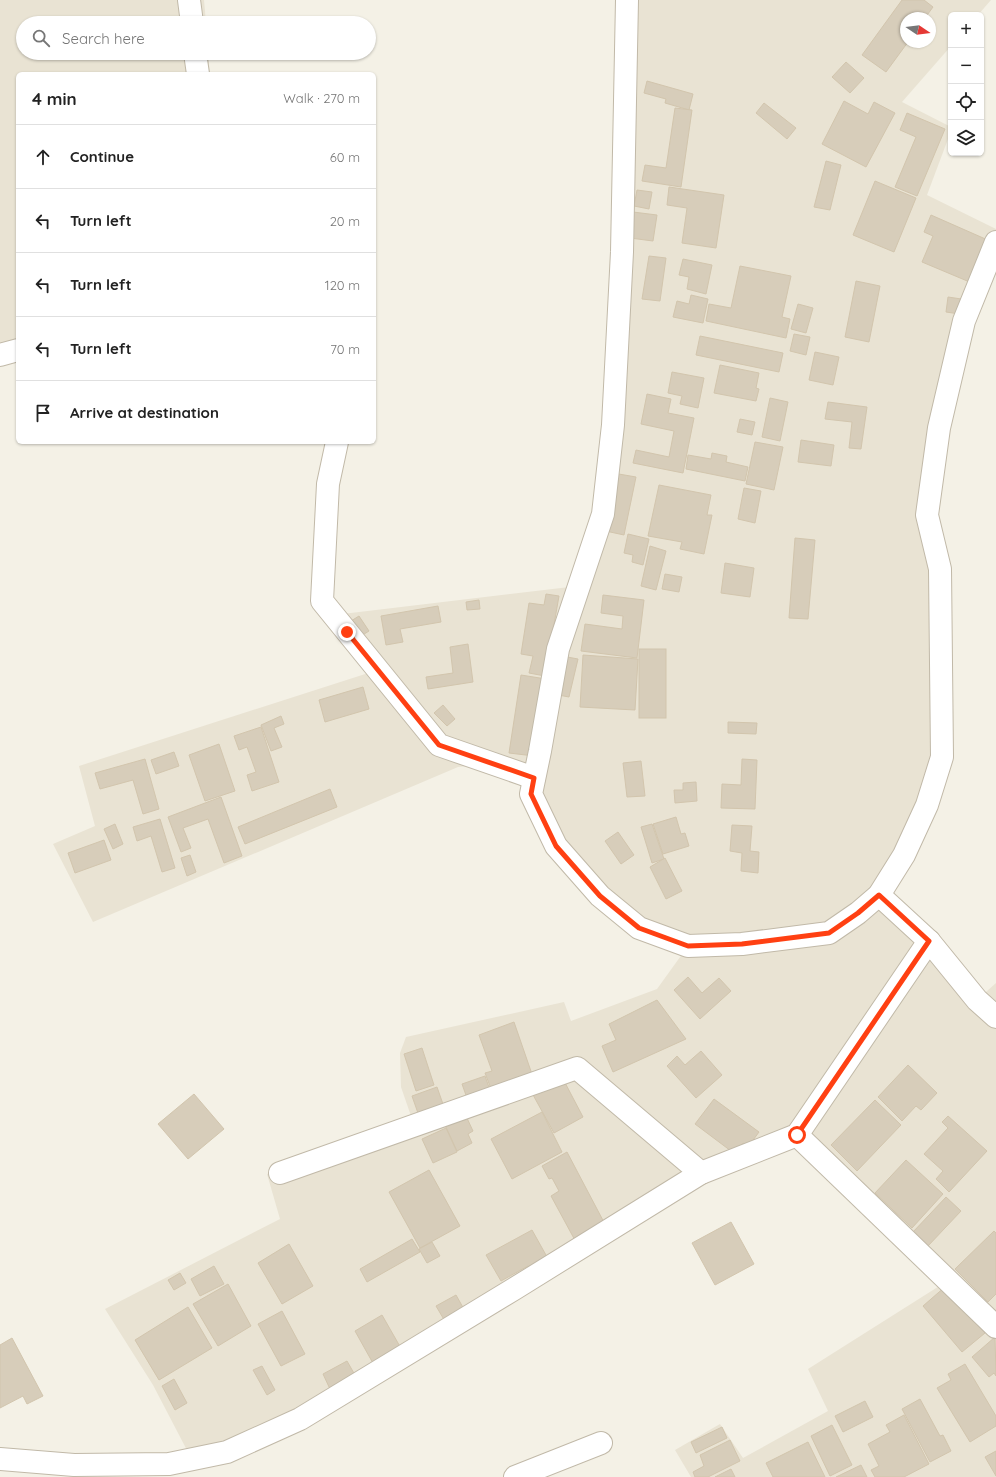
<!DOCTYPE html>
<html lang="en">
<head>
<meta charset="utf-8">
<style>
  :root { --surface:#fff; --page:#f6f6f6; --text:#222; --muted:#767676; --line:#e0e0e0 }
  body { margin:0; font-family:Quicksand,sans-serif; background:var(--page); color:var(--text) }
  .controls { position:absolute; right:12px; top:12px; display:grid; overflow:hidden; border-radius:6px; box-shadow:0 1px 3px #0004 }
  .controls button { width:36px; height:36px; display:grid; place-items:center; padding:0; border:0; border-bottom:1px solid var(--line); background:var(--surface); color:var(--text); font:20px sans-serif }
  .compass { position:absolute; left:900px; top:12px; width:36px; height:36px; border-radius:50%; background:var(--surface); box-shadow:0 1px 3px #0004; rotate:103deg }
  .stop { position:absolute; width:12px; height:12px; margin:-9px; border:3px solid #ff4012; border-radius:50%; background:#fff }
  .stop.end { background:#ff4012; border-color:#fff; box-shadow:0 1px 4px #0008 }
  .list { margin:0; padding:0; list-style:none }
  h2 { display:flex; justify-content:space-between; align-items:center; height:52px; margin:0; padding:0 16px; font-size:17px }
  h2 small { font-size:13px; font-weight:400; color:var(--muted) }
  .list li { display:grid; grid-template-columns:26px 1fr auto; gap:12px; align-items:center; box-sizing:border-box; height:64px; padding:0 16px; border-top:1px solid var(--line) }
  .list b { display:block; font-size:15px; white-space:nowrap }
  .list em { font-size:13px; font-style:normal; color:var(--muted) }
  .icon { flex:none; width:22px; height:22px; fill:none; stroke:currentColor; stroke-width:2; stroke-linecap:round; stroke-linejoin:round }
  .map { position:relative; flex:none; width:996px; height:1477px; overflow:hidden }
  .search { position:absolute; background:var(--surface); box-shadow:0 1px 3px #0004; left:16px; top:16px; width:360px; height:44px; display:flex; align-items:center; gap:10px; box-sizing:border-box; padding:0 14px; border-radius:22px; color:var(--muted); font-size:15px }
  .panel { position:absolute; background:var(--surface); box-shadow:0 1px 3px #0004; left:16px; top:72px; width:360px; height:372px; border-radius:6px }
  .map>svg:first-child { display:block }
</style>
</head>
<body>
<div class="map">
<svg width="996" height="1477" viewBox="0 0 996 1477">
  <rect width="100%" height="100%" fill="#f4f1e6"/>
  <g fill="#e9e3d3" fill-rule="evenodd">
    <path d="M0 0H204L206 23H23V53H208L210 74H18V340L0 345Z"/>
    <path d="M627 0H991L978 15H951V46L902 102 951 127V131L927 195 996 229V242L964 321 927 515 942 757 879 895 977 1000 996 983V1477H691L675 1450 720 1424 743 1458 828 1411 808 1369 952 1278 799 1134 613 1233 260 1437 190 1456 153 1385 105 1309 280 1219 267 1174 411 1116 401 1087 400 1053 406 1037 564 1002 571 1021 657 989 688 946 600 896 531 794 490 764 458 767 93 922 53 844 95 826 79 766 387 667 334 615 578 586 603 514ZM906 18H930V42H906Z"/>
  </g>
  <g fill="#d7cdba" stroke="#d2c5ad">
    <path d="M902 0H924L933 7 925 18H906V42H908L886 72 862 55Z"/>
    <path d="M846 62 864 78 850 93 832 77Z"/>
    <path d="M647 81 693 94 689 110 665 103 666 99 644 93Z"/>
    <path d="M844 101 868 114 874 102 895 113 866 167 822 144Z"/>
    <path d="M764 103 796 128 787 139 756 113Z"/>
    <path d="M675 108 692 110 681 187 642 181 645 165 666 168Z"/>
    <path d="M907 113 945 129 917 196 895 187 916 137 900 130Z"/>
    <path d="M826 161 841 165 830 210 814 207Z"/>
    <path d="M875 181 916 198 894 252 853 235Z"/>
    <path d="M669 187 724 195 716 248 682 243 687 208 667 205Z"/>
    <path d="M637 190 652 192 649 209 634 206Z"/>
    <path d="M633 212 657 215 653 241 630 238Z"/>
    <path d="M931 215 990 241 972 283 922 262 933 236 924 232Z"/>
    <path d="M649 256 666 258 660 301 642 299Z"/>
    <path d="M683 259 712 265 706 294 687 289 689 277 679 275Z"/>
    <path d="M740 266 791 276 782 317 790 319 786 338 706 321 709 304 731 308Z"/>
    <path d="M856 281 880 286 869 342 845 337Z"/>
    <path d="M691 295 708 299 703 323 673 317 677 301 689 304Z"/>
    <path d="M948 297 968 300 966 315 946 312Z"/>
    <path d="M798 304 813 308 806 333 791 329Z"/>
    <path d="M794 334 810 337 806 355 790 351Z"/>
    <path d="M700 336 783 353 779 372 696 355Z"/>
    <path d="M815 352 839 357 833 385 809 380Z"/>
    <path d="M720 365 759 373 756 388 759 389 756 401 714 393Z"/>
    <path d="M672 372 704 378 698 408 680 404 682 396 668 393Z"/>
    <path d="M647 394 671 399 668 413 694 418 683 473 633 463 636 450 669 457 674 431 641 424Z"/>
    <path d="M770 398 788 402 780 441 762 437Z"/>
    <path d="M828 402 867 407 861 449 849 448 852 422 825 419Z"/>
    <path d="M740 419 755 422 752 435 737 432Z"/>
    <path d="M801 440 834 445 831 466 798 462Z"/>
    <path d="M755 442 783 447 774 490 746 484Z"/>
    <path d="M712 453 727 456 726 462 748 467 745 481 686 469 688 455 711 459Z"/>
    <path d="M613 473 636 477 624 535 601 530Z"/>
    <path d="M659 485 711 495 707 515H712L704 554 680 549 682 542 648 536Z"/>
    <path d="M744 488 761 491 755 523 738 519Z"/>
    <path d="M628 534 649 539 643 565 632 562 633 555 624 553Z"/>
    <path d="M795 538 815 540 808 619 789 618Z"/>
    <path d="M650 546 666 551 656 590 641 586Z"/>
    <path d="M725 563 754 568 750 597 721 593Z"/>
    <path d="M665 574 682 577 679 592 662 589Z"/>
    <path d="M546 594 559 596 545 676 529 673 533 656 521 654 529 603 544 605Z"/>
    <path d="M603 595 644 600 637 658 581 651 585 624 622 629 623 616 601 613Z"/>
    <path d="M479 600 480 609 467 610 466 602Z"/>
    <path d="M438 606 441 622 400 629 403 642 386 645 381 616Z"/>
    <path d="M359 616 369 631 361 636 351 621Z"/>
    <path d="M468 644 473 682 428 689 426 677 453 673 450 647Z"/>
    <rect x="639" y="649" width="27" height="69"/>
    <path d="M583 655 638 659 635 710 580 707Z"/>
    <path d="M562 656 578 659 569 697 553 694Z"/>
    <path d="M521 675 546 679 534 756 509 753Z"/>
    <path d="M363 687 369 709 325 722 319 700Z"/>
    <path d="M443 705 455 719 447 726 434 713Z"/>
    <path d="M281 716 284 724 274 728 282 747 271 751 261 725Z"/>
    <path d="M728 722 757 723 756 734 728 733Z"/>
    <path d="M261 727 279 782 252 791 247 775 256 772 247 747 239 750 234 736Z"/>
    <path d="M219 744 235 791 205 801 189 755Z"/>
    <path d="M174 752 179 766 156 774 151 760Z"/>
    <path d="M145 759 159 809 143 814 133 780 100 789 95 773Z"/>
    <path d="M742 759 757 760 755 809 721 808 722 784 741 785Z"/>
    <path d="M641 761 645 796 627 797 623 763Z"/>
    <path d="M696 782 697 801 675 803 674 790H683V783Z"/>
    <path d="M330 789 337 807 245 844 238 827Z"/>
    <path d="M221 797 242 856 224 863 208 819 183 828 191 848 181 852 168 817Z"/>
    <path d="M676 817 681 834 685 833 689 846 663 854 653 824Z"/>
    <path d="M160 819 175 868 162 872 151 836 137 841 133 827Z"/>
    <path d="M115 824 123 844 113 849 104 829Z"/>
    <path d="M652 824 664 859 652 863 641 827Z"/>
    <path d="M732 825 752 826 750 851 759 852 758 873 741 871 742 853 730 851Z"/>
    <path d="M618 832 634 855 621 864 605 841Z"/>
    <path d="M104 840 111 860 75 873 68 853Z"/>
    <path d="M190 855 196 872 187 876 181 858Z"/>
    <path d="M665 858 682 891 666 899 650 867Z"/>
    <path d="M688 977 702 993 719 978 731 991 700 1019 674 990Z"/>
    <path d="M657 1000 686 1039 613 1072 602 1046 616 1040 609 1024Z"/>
    <path d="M514 1022 534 1080 493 1094 485 1073 492 1071 479 1035Z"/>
    <path d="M422 1048 434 1085 416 1091 404 1054Z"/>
    <path d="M701 1051 722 1075 696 1098 667 1066 677 1056 685 1065Z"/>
    <path d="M908 1065 937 1093 921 1110 916 1106 902 1121 878 1097Z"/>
    <path d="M485 1076 490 1090 467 1098 462 1084Z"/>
    <path d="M562 1077 583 1117 554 1133 532 1093Z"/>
    <path d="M437 1087 444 1107 419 1116 412 1096Z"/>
    <path d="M194 1094 224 1129 188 1159 158 1124Z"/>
    <path d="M714 1099 759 1132 748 1147 743 1143 735 1154 695 1124Z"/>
    <path d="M875 1100 901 1125 857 1171 831 1145Z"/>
    <path d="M542 1112 562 1152 512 1179 491 1139Z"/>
    <path d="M466 1116 473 1131 468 1134 472 1143 457 1151 445 1125Z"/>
    <path d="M948 1116 987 1151 949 1192 936 1179 943 1171 924 1154 948 1128 942 1122Z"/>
    <path d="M446 1128 457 1152 433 1163 422 1139Z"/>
    <path d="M567 1152 607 1228 577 1244 551 1196 559 1191 552 1178 549 1179 542 1166Z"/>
    <path d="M906 1160 943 1194 912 1228 875 1193Z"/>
    <path d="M429 1170 460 1226 420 1248 389 1192Z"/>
    <path d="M946 1197 961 1211 928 1246 913 1232Z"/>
    <path d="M731 1222 754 1264 715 1285 692 1243Z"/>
    <path d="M532 1230 551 1264 533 1274 528 1266 501 1281 486 1255Z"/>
    <path d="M994 1231 996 1233V1294L988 1302 955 1269Z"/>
    <path d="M412 1239 420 1252 367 1282 360 1269Z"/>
    <path d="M432 1242 440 1256 427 1263 419 1249Z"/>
    <path d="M289 1244 313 1286 282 1304 258 1263Z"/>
    <path d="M214 1266 224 1284 200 1296 191 1279Z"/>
    <path d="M180 1273 186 1283 174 1290 168 1280Z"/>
    <path d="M228 1284 251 1326 218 1346 193 1304Z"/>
    <path d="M946 1286 985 1333 962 1352 923 1306Z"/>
    <path d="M456 1295 465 1311 446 1323 436 1306Z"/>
    <path d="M188 1307 212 1348 159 1380 135 1340Z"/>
    <path d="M282 1311 305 1354 281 1366 258 1324Z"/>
    <path d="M382 1315 402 1350 374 1365 355 1331Z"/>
    <path d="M995 1337 996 1376 994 1373 989 1377 972 1357Z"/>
    <path d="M12 1338 43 1396 27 1404 23 1396 0 1408V1345Z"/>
    <path d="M347 1361 355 1375 330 1389 323 1374Z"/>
    <path d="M965 1364 996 1416V1426L970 1442 937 1388 951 1380 948 1374Z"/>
    <path d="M262 1366 275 1390 267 1395 253 1370Z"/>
    <path d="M174 1379 187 1403 175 1410 162 1386Z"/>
    <path d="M920 1399 940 1436 943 1435 951 1451 930 1462 902 1409Z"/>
    <path d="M865 1401 873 1417 843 1432 835 1416Z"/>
    <path d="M904 1415 929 1464 904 1477H875L871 1470 879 1466 868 1444 890 1432 886 1425Z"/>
    <path d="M832 1425 852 1465 830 1476 811 1436Z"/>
    <path d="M722 1427 727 1438 696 1453 691 1442Z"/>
    <path d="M730 1440 740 1461 708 1477H695L693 1472 704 1466 700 1455Z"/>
    <path d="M808 1442 825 1477H773L766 1463Z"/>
    <path d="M996 1451V1476L985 1457Z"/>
    <path d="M861 1465 867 1477H836Z"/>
    <path d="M731 1469 735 1477H715Z"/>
  </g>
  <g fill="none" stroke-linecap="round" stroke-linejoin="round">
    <g stroke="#c1b9a8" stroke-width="24">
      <g id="minor">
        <path d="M189 0 192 23"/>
        <path d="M627 0 622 252 613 425 603 514 558 649 540 751 531 794 556 846 600 896 639 928 688 946 742 944 829 933 858 913 879 895 904 855 927 805 942 757 940 569 927 515 939 428 964 321 996 242"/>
        <path d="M195 53 198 74"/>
        <path d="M0 355 18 350"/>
        <path d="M337 442 328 484 322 601 439 745 534 778"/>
        <path d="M879 895 929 941 977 1000 996 1017"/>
        <path d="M797 1135 996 1327"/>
        <path d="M280 1173 577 1068 701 1173"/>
        <path d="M0 1459 74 1465 169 1464 227 1452 300 1419 514 1289 701 1173 797 1135 929 941"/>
        <path d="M515 1477 601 1443"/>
      </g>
    </g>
    <use href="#minor" stroke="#fff" stroke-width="22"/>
  </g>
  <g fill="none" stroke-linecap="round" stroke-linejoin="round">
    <path stroke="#ff4012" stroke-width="5" d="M347 632 439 745 534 778 531 794 556 846 600 896 639 928 688 946 742 944 829 933 858 913 879 895 929 941 797 1135"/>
  </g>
</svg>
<div class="controls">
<button>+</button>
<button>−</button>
<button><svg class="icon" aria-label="locate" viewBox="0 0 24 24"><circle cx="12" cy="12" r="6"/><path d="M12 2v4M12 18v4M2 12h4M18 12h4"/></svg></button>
<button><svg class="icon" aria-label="layers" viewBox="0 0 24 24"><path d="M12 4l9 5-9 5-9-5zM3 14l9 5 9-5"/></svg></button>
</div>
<svg class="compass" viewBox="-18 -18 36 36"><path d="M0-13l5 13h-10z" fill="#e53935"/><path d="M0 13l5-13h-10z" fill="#767676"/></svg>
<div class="stop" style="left:797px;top:1135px"></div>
<div class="stop end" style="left:347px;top:632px"></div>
<div class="search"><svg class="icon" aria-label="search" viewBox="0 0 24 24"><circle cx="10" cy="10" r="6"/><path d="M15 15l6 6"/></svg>Search here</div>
<section class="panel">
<h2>4 min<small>Walk · 270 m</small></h2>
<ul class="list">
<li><svg class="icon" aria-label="ahead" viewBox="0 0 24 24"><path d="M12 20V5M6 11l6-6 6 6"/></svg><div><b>Continue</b></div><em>60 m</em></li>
<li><svg class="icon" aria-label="left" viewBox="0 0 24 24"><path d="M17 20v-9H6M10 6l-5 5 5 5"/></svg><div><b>Turn left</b></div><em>20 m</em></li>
<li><svg class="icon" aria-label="left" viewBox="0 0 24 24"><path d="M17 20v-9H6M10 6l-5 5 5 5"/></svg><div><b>Turn left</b></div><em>120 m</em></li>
<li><svg class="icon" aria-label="left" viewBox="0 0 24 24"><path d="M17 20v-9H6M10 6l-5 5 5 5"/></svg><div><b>Turn left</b></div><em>70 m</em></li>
<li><svg class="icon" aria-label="arrive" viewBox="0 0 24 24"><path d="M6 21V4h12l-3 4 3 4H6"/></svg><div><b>Arrive at destination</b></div></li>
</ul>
</section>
</div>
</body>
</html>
